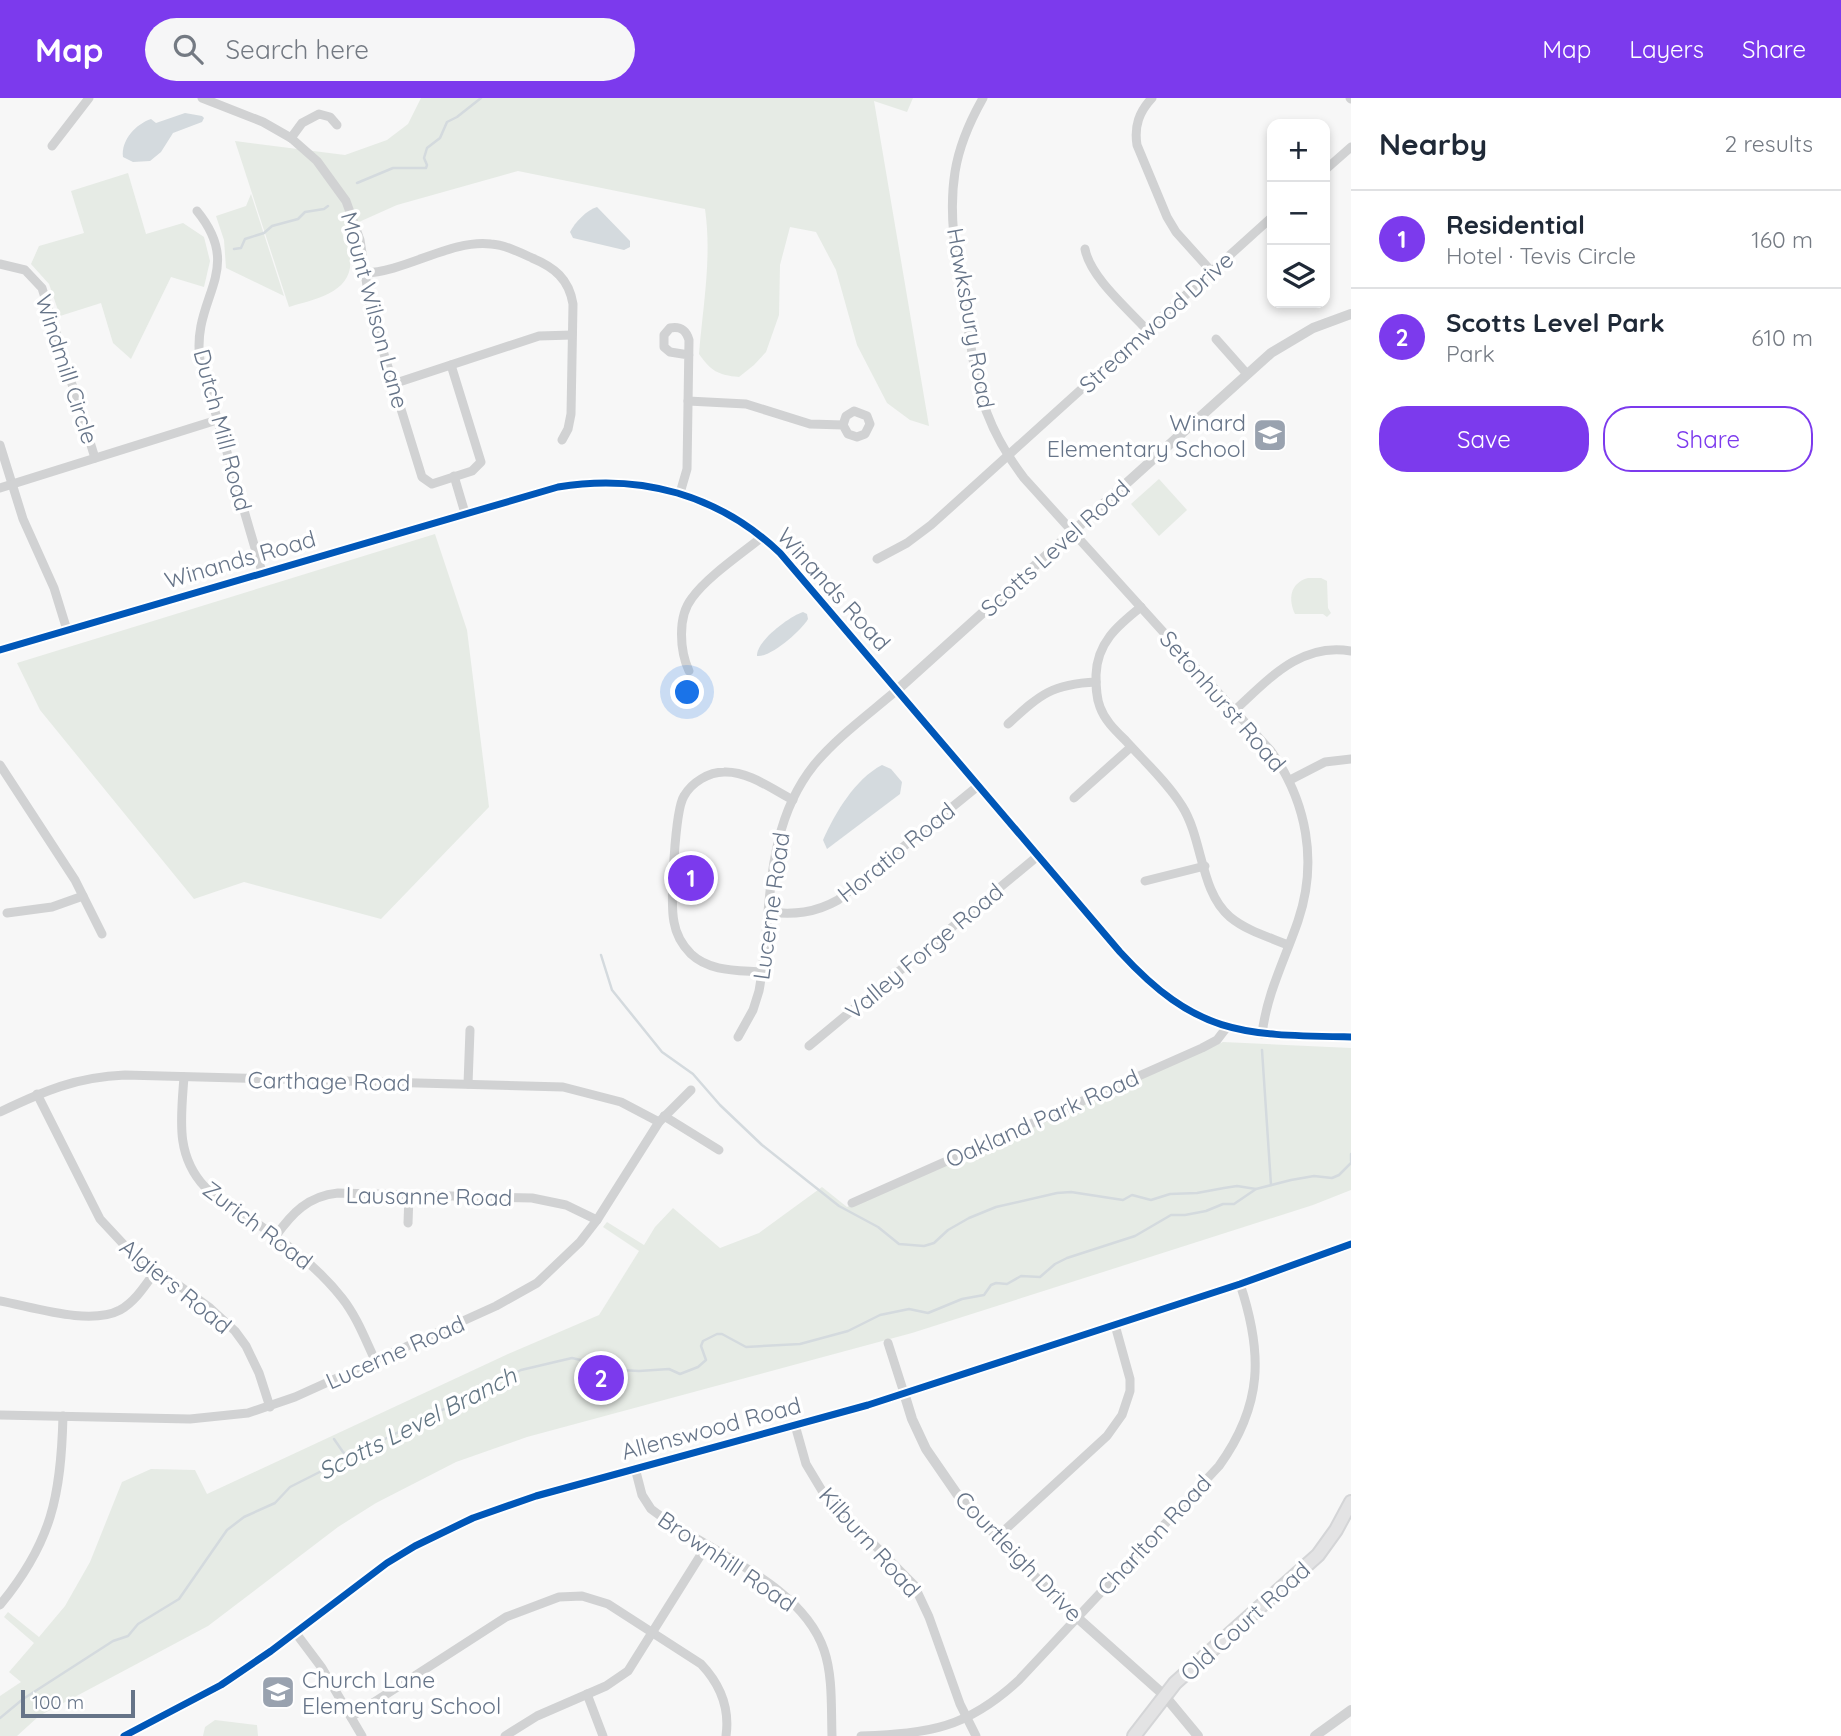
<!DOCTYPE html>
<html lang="en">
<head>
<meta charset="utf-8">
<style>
  :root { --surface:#fff; --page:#f6f6f7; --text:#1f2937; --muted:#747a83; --line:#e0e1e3; --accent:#7c3aed }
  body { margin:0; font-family:Quicksand,sans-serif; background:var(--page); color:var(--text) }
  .controls { position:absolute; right:21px; top:21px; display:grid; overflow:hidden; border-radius:14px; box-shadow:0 4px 10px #0003 }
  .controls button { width:63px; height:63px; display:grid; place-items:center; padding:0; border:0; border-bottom:2px solid var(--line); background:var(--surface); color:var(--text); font:35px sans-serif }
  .scale { position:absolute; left:21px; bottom:18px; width:114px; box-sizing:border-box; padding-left:7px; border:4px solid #667488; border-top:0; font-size:19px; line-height:24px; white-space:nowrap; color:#667488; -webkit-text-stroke:5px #fff; paint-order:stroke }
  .you { position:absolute; left:688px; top:595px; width:24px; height:24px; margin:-18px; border:5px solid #fff; border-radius:50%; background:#1a73e8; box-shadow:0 0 0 10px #1a73e833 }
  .badge { display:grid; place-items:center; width:46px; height:46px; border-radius:50%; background:var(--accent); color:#fff; font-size:23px; font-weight:700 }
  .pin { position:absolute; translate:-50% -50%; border:4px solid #fff; box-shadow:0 2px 7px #0006 }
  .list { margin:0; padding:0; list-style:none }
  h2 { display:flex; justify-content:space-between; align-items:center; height:91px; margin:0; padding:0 28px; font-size:30px }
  h2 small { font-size:23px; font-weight:400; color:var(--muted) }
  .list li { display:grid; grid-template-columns:46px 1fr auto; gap:21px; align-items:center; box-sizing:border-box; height:98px; padding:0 28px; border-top:2px solid var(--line) }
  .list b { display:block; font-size:26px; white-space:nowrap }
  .list p { margin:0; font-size:23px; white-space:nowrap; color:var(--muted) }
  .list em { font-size:23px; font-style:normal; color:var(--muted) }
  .actions { display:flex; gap:14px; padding:21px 28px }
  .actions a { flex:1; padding:16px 0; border:2px solid var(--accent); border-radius:28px; text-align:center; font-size:24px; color:var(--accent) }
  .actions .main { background:var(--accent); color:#fff }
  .icon { flex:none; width:38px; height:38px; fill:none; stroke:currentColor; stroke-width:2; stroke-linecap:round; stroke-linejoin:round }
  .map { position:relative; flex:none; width:1351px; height:1638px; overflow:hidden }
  header { display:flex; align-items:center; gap:42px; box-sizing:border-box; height:98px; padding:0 35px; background:var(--accent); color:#fff }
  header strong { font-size:33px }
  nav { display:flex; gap:38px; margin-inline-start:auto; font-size:24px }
  .search { width:490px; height:63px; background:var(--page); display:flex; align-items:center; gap:18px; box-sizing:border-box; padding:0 24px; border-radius:38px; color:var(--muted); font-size:26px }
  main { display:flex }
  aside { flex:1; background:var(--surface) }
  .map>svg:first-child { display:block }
</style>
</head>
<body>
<header>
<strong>Map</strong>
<div class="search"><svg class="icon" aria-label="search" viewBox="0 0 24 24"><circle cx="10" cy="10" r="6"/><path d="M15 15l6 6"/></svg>Search here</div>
<nav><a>Map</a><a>Layers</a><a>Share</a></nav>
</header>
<main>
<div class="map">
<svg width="1351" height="1638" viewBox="0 0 1351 1638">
  <rect width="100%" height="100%" fill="#f7f7f7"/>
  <g fill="#e6ebe5">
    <path d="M421 0H913L907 14 874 3 929 328 910 322 887 305 857 247 836 172 816 134 790 129 780 167 779 217 766 254 754 267 739 279C718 277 711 273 699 256 703 207 712 160 705 111L518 73 397 107 341 132C344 141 349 149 350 158 355 195 315 201 289 209L235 43 345 57 387 42 408 26Z"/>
    <path d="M128 75 146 136 183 125 204 139 210 163 204 189 171 179 131 261 113 245 101 205 60 218 49 186 31 166 39 148 84 135 71 93Z"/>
    <path d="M251 96 284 198 226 170 224 142 216 118 246 108Z"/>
    <path d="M1159 381 1187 412 1159 438 1131 406Z"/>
    <path d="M435 436 467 532 489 709 381 821 244 784 194 801 40 612 17 565Z"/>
    <path d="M1308 480H1321L1327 483 1328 510 1331 515 1327 519 1323 516H1295C1288 501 1290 485 1308 480Z"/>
    <path d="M1223 944 1351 950V1092L1313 1107 912 1235 527 1339 456 1364 376 1405 338 1429 208 1528 39 1618 17 1638H0V1598L21 1584 9 1574 34 1545 4 1519 8 1514 39 1539 65 1508 90 1464 122 1384 151 1371 195 1372 207 1396 508 1256 599 1217 639 1153 603 1129 607 1124 644 1147 655 1129 673 1110 720 1150 759 1135 822 1089 847 1109Z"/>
    <path d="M215 1622 257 1627 258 1638H203L205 1629Z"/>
  </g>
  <g fill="#d4dade">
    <path d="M185 15 202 18 204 20 202 24 173 35 161 54 150 63 133 64 123 59C121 42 136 26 151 21L156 25Z"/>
    <path d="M597 109 630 143V149L624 152 573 140 570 134C575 124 587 112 597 109Z"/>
    <path d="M803 514 807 516 808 521C801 533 770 560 757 558 756 543 790 518 803 514Z"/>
    <path d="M882 667 891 671 902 684 900 696 827 751 823 742C835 715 855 681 882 667Z"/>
  </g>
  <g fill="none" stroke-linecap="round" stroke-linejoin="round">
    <g stroke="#d4dade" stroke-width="2.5">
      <path d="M357 85 393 70H426L427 67 424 60 427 50 440 40 447 24 457 19 481 0"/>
      <path d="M234 151 241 150 245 141 264 135 272 128 298 121 305 114 324 111 328 108"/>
      <path d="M601 857 612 892 662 954 693 976 720 1007 762 1047 839 1108 878 1129 899 1146 924 1148 934 1145 948 1132 969 1120 996 1109 1057 1095 1071 1094 1123 1102 1132 1097 1151 1102 1170 1096 1197 1095 1224 1090 1237 1088 1256 1091"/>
      <path d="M1262 952 1271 1087"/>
      <path d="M1351 1056V1063"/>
      <path d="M334 1341 343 1354 350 1359"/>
      <path d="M0 1620 23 1601 113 1543 128 1538 138 1526 179 1501 227 1432 244 1419 275 1405 290 1389 521 1272 572 1260 585 1263 607 1264 622 1272 639 1273 669 1271 680 1276 698 1269 706 1262 701 1248 703 1243 717 1236H722L746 1249 800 1246 848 1233 880 1217 909 1211 928 1215 962 1201 984 1197 991 1187 996 1185 1007 1186 1021 1178 1040 1179 1055 1166 1067 1160 1135 1138 1171 1117H1185L1206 1113 1223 1106H1234L1256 1091 1291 1082 1314 1078 1332 1080 1339 1077 1351 1065"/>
    </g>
    <g stroke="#d4d5d7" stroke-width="16">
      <path id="secondary" d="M1134 1638 1175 1585 1318 1457 1336 1432 1351 1404"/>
    </g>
    <g stroke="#d1d2d3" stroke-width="9">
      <path d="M202 0 263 24 291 40 317 63 346 103 360 142 371 214 422 379 432 386 472 373 481 364 451 267"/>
      <path d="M983 0C970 23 959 48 955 74 947 124 959 173 967 222 972 253 975 286 987 315 996 339 1008 359 1024 380L1271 653C1307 704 1318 764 1298 823 1285 861 1267 895 1262 936"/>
      <path d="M1152 0C1139 14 1134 28 1137 47L1167 119 1176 134 1212 174"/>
      <path d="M1350 0 1351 1"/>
      <path d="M291 40 302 25 319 16 330 19 337 27"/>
      <path d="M52 48 89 0"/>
      <path d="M1325 72 1351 49"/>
      <path d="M197 113C246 173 191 199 200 262L262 474"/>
      <path d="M1085 151C1090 179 1128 211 1147 232"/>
      <path d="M0 166 25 172 42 190 95 360"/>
      <path d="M364 175C406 174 451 141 491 146 505 147 519 154 532 160 554 169 569 181 573 206L571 316 568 331 562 342"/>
      <path d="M1216 241 1247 276"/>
      <path d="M393 286 539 238 572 237"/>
      <path d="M688 303 746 306 810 326 843 327 848 336 857 339 865 336 870 326 867 318 854 313 846 318 843 327"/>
      <path d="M0 347 23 421 54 490 67 532"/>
      <path d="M454 378 465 415"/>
      <path d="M0 390 217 322"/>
      <path d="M680 395 687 371 689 242C686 232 681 228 670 230L664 237V249L670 254 689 257"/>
      <path d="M877 461 907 445 931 427 1272 119"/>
      <path d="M1141 509C1117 528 1097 545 1096 577 1096 588 1096 599 1100 609 1105 623 1116 633 1126 643 1145 664 1167 684 1182 708 1203 741 1200 794 1230 819 1247 833 1269 839 1288 847"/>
      <path d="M689 573C680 553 677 519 692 500 707 479 741 456 762 439"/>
      <path d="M1235 612C1269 581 1301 544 1351 553"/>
      <path d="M1008 626C1040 597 1051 586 1096 584"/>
      <path d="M0 667 75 782 102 836"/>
      <path d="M1290 682 1325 664 1351 661"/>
      <path d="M1074 700 1131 649"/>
      <path d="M1145 783 1205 768"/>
      <path d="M768 814C794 817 815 815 838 802L978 688"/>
      <path d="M7 815 52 809 83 798"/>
      <path d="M762 874C738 872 710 874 691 856 683 848 676 836 674 824 670 805 675 712 684 698 692 684 709 674 724 674 748 673 772 691 793 702"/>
      <path d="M738 939 753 912 759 893C773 816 762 732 814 667 837 639 869 616 897 592"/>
      <path d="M809 948 1039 757"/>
      <path d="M184 979C181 1020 175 1057 205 1089 252 1123 306 1154 342 1200 357 1219 365 1241 375 1262"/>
      <path d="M468 986 470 932"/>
      <path d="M37 996 100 1121 127 1150 210 1210 235 1233 246 1248 259 1275 270 1309"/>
      <path d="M0 1014C44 993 76 979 125 977L563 989 621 1004 659 1024"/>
      <path d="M664 1018 719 1052"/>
      <path d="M852 1105 1202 950 1217 942 1227 929"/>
      <path d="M408 1125 409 1097"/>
      <path d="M275 1139C292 1115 308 1098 338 1095L532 1100 566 1107 597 1122"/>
      <path d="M0 1203C33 1209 90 1228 120 1212 136 1203 146 1186 157 1171"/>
      <path d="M888 1245 904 1295"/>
      <path d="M0 1317 190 1321 248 1315 295 1299 496 1208 537 1185 580 1144 597 1122 659 1024 691 992"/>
      <path d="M795 1327 806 1366 824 1396 914 1487 929 1519 960 1606 976 1638"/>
      <path d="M635 1370 642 1397 651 1411C705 1453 801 1484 824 1552 833 1578 831 1610 832 1638"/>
      <path d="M996 1440 1107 1338 1122 1317 1130 1293V1281L1115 1227"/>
      <path d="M0 1507C52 1444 61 1397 63 1318"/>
      <path d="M295 1534 322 1570 362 1638"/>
      <path d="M587 1596 603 1638"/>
      <path d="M351 1619 506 1519 559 1499 582 1498 608 1506 701 1566C720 1586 730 1610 726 1638"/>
      <path d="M505 1638 537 1618 606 1588 628 1573 707 1447"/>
      <path d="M861 1638C930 1635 966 1631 1019 1582L1219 1368C1263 1307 1263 1255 1240 1186"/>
    </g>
    <g stroke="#d1d2d3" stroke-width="10">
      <path d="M0 552 558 389C641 375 719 397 780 455L1120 854C1197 938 1243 937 1351 939"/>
      <path d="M897 592 1271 255 1313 230 1351 216"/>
      <path d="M904 1295 912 1321 926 1351 957 1396 1053 1498 1164 1597 1198 1638"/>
      <path d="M124 1638 221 1587 271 1553 387 1465 415 1448 473 1420 536 1398 868 1307 1240 1186 1351 1146"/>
      <path d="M1315 1638 1351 1612"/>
    </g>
    <use href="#secondary" stroke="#e3e3e4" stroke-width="12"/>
    <g stroke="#fff" stroke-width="11">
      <g id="cycleway">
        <path d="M0 552 558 389C641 375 719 397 780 455L1120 854C1197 938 1243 937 1351 939"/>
        <path d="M124 1638 221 1587 271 1553 387 1465 415 1448 473 1420 536 1398 868 1307 1240 1186 1351 1146"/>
      </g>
    </g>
    <use href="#cycleway" stroke="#0057b8" stroke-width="7"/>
  </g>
  <defs>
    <g id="school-square" transform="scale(1.75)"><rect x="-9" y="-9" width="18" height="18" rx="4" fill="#99a2af" stroke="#fff"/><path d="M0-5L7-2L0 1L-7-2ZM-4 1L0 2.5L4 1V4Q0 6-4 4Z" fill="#fff"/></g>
  </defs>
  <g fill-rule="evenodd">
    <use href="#school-square" x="1270" y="337"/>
    <use href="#school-square" x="278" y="1594"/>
  </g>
  <g text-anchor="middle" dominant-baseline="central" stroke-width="7" stroke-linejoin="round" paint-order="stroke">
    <g font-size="23" fill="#667488" stroke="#fff">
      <text transform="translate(375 212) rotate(75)">Mount Wilson Lane</text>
      <text transform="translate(971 220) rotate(80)">Hawksbury Road</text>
      <text transform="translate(1156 224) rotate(-42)">Streamwood Drive</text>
      <text transform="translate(67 271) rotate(72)">Windmill Circle</text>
      <text transform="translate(223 332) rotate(75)">Dutch Mill Road</text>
      <text transform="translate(1055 450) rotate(-42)">Scotts Level Road</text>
      <text transform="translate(240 461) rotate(-16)">Winands Road</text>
      <text transform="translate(834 491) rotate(48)">Winands Road</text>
      <text transform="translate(1223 603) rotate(49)">Setonhurst Road</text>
      <text transform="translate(896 754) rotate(-39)">Horatio Road</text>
      <text transform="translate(771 808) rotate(-82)">Lucerne Road</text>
      <text transform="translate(924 853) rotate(-40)">Valley Forge Road</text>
      <text transform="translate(329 983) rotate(1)">Carthage Road</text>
      <text transform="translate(1042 1020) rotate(-24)">Oakland Park Road</text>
      <text transform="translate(429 1098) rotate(1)">Lausanne Road</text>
      <text transform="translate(258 1127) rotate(37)">Zurich Road</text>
      <text transform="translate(176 1188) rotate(39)">Algiers Road</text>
      <text transform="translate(395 1254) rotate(-24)">Lucerne Road</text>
      <text transform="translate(711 1330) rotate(-15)">Allenswood Road</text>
      <text transform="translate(1154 1437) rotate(-47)">Charlton Road</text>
      <text transform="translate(870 1444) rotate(48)">Kilburn Road</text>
      <text transform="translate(1019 1458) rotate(46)">Courtleigh Drive</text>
      <text transform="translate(727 1463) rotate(34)">Brownhill Road</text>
      <text transform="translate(1245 1523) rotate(-42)">Old Court Road</text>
    </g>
    <g font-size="23" fill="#667488" stroke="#fff" text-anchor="end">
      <text x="1246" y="324">Winard<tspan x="1246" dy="26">Elementary School</tspan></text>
      <text x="302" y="1581" text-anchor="start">Church Lane<tspan x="302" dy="26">Elementary School</tspan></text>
    </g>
    <g font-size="24" font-style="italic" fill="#627583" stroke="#fff">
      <text transform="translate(417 1325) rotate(-27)">Scotts Level Branch</text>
    </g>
  </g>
</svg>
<div class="controls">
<button>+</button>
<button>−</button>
<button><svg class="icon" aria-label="layers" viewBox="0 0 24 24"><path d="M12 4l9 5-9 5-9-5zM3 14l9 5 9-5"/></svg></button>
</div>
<div class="scale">100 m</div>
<div class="you"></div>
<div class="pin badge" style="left:691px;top:780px">1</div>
<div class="pin badge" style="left:601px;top:1280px">2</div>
</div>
<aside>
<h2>Nearby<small>2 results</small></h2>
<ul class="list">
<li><span class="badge">1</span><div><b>Residential</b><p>Hotel · Tevis Circle</p></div><em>160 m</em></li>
<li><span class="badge">2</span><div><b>Scotts Level Park</b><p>Park</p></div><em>610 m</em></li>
</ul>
<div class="actions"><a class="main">Save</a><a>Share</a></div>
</aside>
</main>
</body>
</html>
